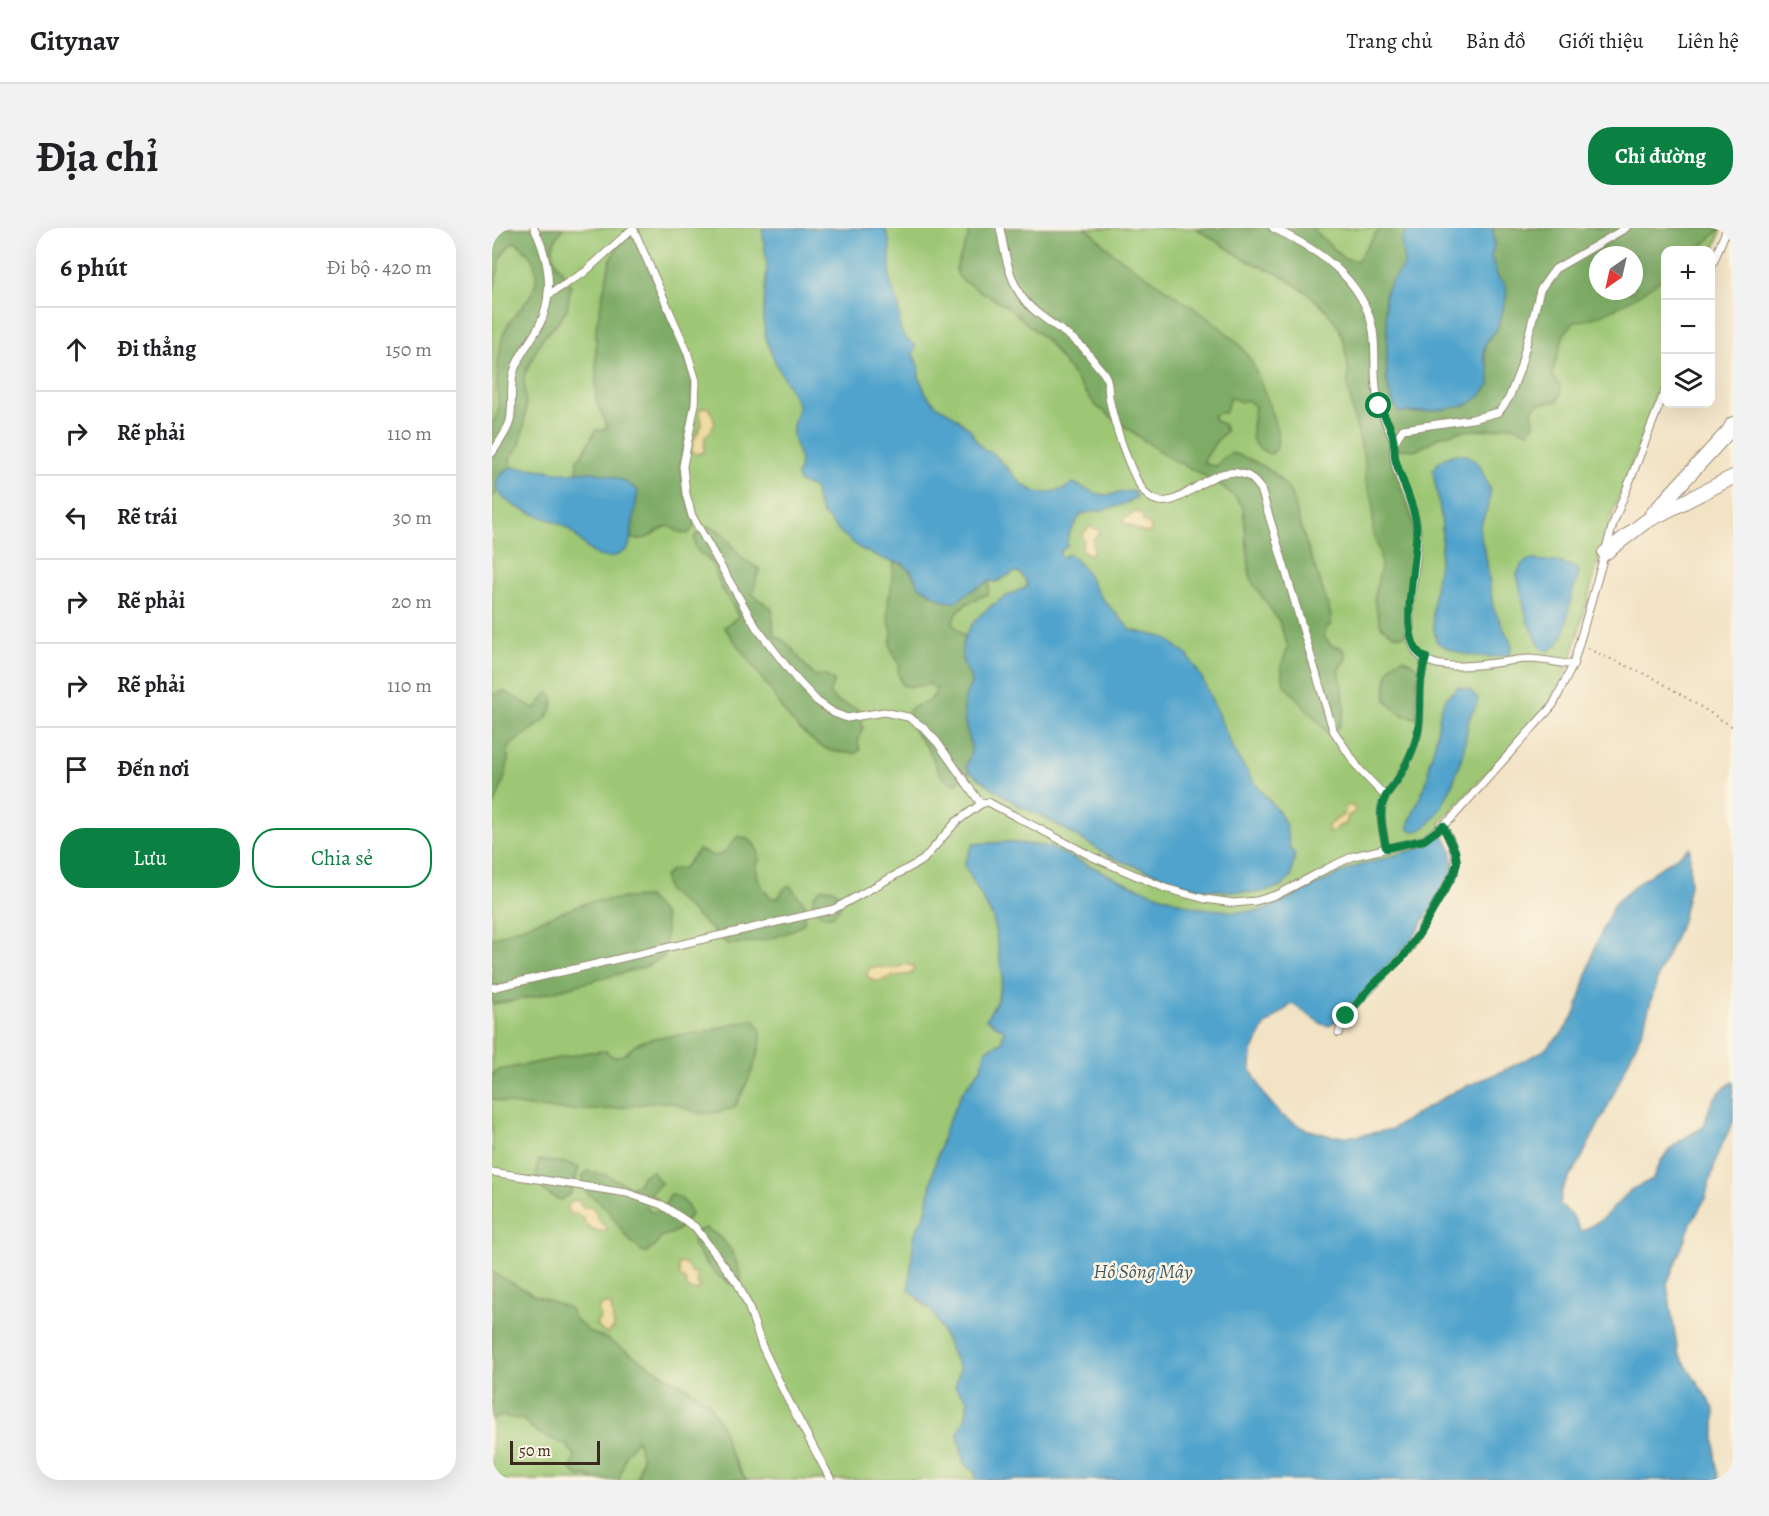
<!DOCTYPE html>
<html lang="vi">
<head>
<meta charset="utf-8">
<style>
  :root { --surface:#fff; --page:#f2f2f2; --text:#202124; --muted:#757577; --line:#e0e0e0; --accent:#0b8043 }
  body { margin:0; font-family:Alegreya,serif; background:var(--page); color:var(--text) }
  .controls { position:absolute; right:18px; top:18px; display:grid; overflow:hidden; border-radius:12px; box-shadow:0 6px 24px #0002 }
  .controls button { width:54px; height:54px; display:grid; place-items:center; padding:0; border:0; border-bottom:2px solid var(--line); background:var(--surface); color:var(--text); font:30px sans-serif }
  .compass { position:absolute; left:1097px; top:18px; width:54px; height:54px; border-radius:50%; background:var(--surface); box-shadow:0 6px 24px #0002; rotate:214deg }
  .scale { position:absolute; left:18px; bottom:15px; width:90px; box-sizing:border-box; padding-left:6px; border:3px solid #3b2a1e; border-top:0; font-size:16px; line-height:21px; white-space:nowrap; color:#3b2a1e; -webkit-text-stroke:4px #fcf5e5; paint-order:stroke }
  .stop { position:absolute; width:18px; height:18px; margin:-14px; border:4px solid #0b8043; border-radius:50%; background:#fff }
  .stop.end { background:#0b8043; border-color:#fff; box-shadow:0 2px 6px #0008 }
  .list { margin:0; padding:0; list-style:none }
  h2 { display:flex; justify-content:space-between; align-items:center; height:78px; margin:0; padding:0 24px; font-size:26px }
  h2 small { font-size:20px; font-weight:400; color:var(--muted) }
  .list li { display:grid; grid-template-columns:39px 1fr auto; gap:18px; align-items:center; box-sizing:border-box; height:84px; padding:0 24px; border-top:2px solid var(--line) }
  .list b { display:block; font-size:22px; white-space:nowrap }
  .list em { font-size:20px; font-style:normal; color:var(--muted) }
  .actions { display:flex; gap:12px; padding:18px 24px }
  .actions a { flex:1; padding:14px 0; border:2px solid var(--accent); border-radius:24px; text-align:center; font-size:21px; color:var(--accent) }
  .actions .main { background:var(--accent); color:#fff }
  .icon { flex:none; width:33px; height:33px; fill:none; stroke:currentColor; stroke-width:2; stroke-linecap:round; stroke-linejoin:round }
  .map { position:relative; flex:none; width:1241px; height:1252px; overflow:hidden; border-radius:24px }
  header { display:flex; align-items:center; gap:36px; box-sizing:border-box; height:84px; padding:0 30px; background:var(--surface); border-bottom:2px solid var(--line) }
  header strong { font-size:28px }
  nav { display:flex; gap:33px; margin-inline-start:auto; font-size:21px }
  .intro { display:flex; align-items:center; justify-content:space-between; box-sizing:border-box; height:144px; padding:0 36px }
  h1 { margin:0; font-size:42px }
  .button { padding:15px 27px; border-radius:24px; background:var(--accent); color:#fff; font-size:21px; font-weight:700 }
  main { display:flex; gap:36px; padding:0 36px }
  aside { flex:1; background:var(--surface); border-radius:24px; box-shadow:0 6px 24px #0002 }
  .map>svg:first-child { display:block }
</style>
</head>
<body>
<header>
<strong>Citynav</strong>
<nav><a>Trang chủ</a><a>Bản đồ</a><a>Giới thiệu</a><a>Liên hệ</a></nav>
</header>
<div class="intro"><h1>Địa chỉ</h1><a class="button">Chỉ đường</a></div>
<main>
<aside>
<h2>6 phút<small>Đi bộ · 420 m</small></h2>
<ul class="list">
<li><svg class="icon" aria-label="ahead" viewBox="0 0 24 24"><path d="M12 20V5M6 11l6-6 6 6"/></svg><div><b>Đi thẳng</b></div><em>150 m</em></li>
<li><svg class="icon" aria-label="right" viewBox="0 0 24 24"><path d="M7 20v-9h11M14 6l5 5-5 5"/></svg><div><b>Rẽ phải</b></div><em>110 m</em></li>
<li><svg class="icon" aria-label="left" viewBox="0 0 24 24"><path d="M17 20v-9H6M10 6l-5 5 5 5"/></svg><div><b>Rẽ trái</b></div><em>30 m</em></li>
<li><svg class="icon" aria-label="right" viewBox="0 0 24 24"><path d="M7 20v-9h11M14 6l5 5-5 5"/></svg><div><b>Rẽ phải</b></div><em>20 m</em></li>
<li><svg class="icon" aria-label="right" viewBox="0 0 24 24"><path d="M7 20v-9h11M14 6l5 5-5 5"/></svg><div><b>Rẽ phải</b></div><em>110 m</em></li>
<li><svg class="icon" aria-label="arrive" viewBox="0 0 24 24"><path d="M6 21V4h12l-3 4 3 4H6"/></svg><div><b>Đến nơi</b></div></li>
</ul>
<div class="actions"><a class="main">Lưu</a><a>Chia sẻ</a></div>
</aside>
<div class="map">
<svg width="1241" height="1252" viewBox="0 0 1241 1252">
  <rect width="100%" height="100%" fill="#fcf5e5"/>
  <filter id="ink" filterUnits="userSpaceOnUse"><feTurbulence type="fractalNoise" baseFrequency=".0167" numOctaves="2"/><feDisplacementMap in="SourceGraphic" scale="12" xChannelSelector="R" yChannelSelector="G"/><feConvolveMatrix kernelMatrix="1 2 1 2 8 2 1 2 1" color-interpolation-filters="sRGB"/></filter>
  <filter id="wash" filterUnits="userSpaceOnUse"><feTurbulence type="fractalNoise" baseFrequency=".008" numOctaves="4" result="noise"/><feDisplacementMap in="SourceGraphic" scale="24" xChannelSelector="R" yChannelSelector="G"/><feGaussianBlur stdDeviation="1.35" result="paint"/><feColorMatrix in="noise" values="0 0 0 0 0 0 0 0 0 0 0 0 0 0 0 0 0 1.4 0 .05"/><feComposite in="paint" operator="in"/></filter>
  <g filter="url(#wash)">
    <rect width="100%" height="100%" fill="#f2e3c5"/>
    <path fill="#9dc774" stroke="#6c7849" stroke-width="1.5" fill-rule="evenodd" d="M0 0H1230L1219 31 1218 22H1174L1173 149 1117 295 1078 435 1058 475 1045 491 948 595 951 604 935 615 924 621 821 658 782 678 768 683 745 684 701 680 639 657 557 619 516 614 481 616 472 636 501 690 511 749 505 773 495 790 512 802 510 814 494 822 489 840 470 865 442 940 434 984 422 1008 427 1073 441 1084 468 1142 476 1172 474 1189 466 1205 472 1236 482 1243 485 1252H0ZM1106 27H1142V63H1106Z"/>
    <g fill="#7eac66" stroke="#5c6b42" stroke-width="1.5" fill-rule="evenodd">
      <path d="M0 0H71C49 28 66 33 79 58L75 81 65 96 50 111 32 148 34 181 32 199 28 217 18 231 20 239 12 243 4 256 5 262 0 271V196C11 180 5 174 5 157 5 141 7 126 10 111 15 87 40 77 44 52 46 36 36 22 23 14 5 21 5 53 0 70Z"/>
      <path d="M477 0H595L621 25 721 93 748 117 760 134 772 163 786 204 785 220 779 226C751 217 761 201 763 178L755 172 749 174 738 169 733 185H726L721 188 724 193 731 196 734 203 723 215 711 234 717 237 725 238 730 231 740 225C760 231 781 241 794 258 803 269 804 284 808 297 818 328 831 358 839 389V397L834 400 832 409 840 418 848 419 853 424 854 431 847 440 853 480 847 499 836 505 792 456 789 438 796 419 791 405 787 393 762 357 758 347 751 279 744 270 726 255 674 228 604 178 556 114 517 80 471 53 465 46 464 40 476 9Z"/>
      <path d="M703 0H820L851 30 865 33 884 5 890 0H917C907 14 912 23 913 37 907 46 898 55 894 65 890 74 895 87 895 97 897 125 888 161 907 184L925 185 941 181 997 140C993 131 990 121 996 112 998 108 1003 105 1005 100 1011 87 1012 71 1013 56L1006 50 999 29 1002 17 1001 0H1229L1206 22H1174L1173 48C1150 66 1112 91 1082 94L1072 106 1060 146C1067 155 1072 162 1066 173L1046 176 1040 182 1042 196 1037 204 1017 197 1003 201 969 203 949 208 925 222 905 221 899 196 894 197 900 216 899 230 921 294 923 317 915 378V404L911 408 902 407 889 398 882 372 889 338 888 326 881 303V273L874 254 873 232 860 182 856 157V138L852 113 847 100 835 83 817 66 788 47 754 32ZM1106 27H1142V63H1106Z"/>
      <path d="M140 4 192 124 201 153 200 175 188 238 203 298 196 306 187 304 177 298C159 303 162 313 139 311L145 263C131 248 105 244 85 244V232C94 224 97 212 104 202H112L115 198 104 172V99L118 33 125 19Z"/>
      <path d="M215 298C238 304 236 317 251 331 257 336 262 336 268 342 262 349 265 358 260 366L280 381 282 407C302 415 307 435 323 448L332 447 342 453 337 466 346 474 366 481 371 499 366 515 368 522 364 525C356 525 348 525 340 523 320 517 290 486 282 467L232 399 246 389C243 378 235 370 229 360 226 353 225 345 221 338 214 324 200 328 203 308Z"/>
      <path d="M402 332C413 336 419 341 423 352L463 374 482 361 498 353 496 366C482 372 462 378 461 396L473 409 470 432 478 445 479 457 472 474 473 495 481 522 474 538 478 544 464 555 455 553 447 544 437 522 421 502 417 482C427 475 443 475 444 461L438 456 421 459 410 457 406 444 407 436 398 418 400 405 396 388V371L399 362Z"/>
      <path d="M911 430 923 437 927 443 925 453V490C910 489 903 483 894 472 893 456 894 435 911 430Z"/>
      <path d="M12 463 43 481 56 465 61 469C63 495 35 502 20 516 15 521 16 526 16 533 15 549 6 567 0 582V467Z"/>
      <path d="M246 608C260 611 264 616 268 629 260 645 268 658 279 670H286L292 661 297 657 313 676 312 695C290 711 261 716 235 716 214 698 197 678 175 663L172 649 179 642 192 640 206 622 223 628 233 624Z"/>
      <circle cx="335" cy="674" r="14"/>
      <path d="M155 669 172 687 174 699 173 728 153 739 37 770 0 776V710L97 674 134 670Z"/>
      <path d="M263 792C265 796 269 801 269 806 270 825 252 863 242 880 231 883 218 887 206 885 195 883 186 875 175 874 156 873 139 879 120 881 84 884 34 882 0 871V847L7 842 97 824 114 823 121 829C138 828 136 819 149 814 164 807 188 808 204 805 225 802 243 794 263 792Z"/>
      <path d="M47 932C62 935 72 932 87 940L78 966 69 972C50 967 39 950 47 932Z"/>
      <path d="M96 943 114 947 138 959 147 955 151 947 160 943 169 955 160 964 154 979 159 984 171 982 178 967C190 968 196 976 199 987 190 999 185 1005 170 1008L163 1019 152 1025 136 1011 115 981 92 962 91 948Z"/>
      <path d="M214 1000C237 1013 244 1026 249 1052L239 1056C221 1047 212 1033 201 1017L203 1004Z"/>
      <path d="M0 1044 40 1066 77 1080 83 1091 97 1104 115 1111 177 1150 198 1161 217 1175 230 1199 236 1221 254 1252H145L150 1230 145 1211 134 1226 127 1252H103L95 1248 87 1249 79 1241 83 1227 74 1217 46 1205 31 1192 12 1188 0 1191Z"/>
    </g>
    <g fill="#eeda9e" stroke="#94825e" stroke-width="1.5">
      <path d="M213 179 217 180C225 195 224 198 213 209L212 224 206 226 200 224V215L210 196 208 186 209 180Z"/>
      <path d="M644 284 650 286 651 293 659 298V304L652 305 630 294 631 291Z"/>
      <path d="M597 299 607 301 608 304 601 312V325L596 326 591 323 589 319 592 313 590 307Z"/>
      <path d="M859 577 863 581V584L856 588 854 596 847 598 841 604H836V597L851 587 854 578Z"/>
      <path d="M413 736 421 738 422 741 419 746C414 747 409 747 404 748 391 750 383 760 374 746L379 739 405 740Z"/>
      <path d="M83 972 87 973 91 979H101L105 986V991L115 1000V1003C106 1005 92 999 90 989L85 986H77L75 981 77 976Z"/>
      <path d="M192 1035 195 1037 199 1045H205V1054L208 1059 204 1063 195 1060 193 1052 188 1049 186 1036Z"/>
      <path d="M114 1076 119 1077 122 1100 115 1106 109 1102 104 1096 109 1088 106 1084C107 1078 109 1077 114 1076Z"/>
    </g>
    <g fill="#50a3cc" stroke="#466675" stroke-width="1.5">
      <path d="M270 0H393L398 15V53L407 81 408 100 412 109 424 118 421 126 427 140V149L434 166 445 178 458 185 478 201 483 211 492 222 501 225 530 256 543 264 554 265 572 261 581 255C591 259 601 266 613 267 622 267 632 263 641 263L645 269C624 282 611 281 589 286L576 307 575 318 567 325 571 330 575 326 581 329 592 341 607 367 639 402 674 410 696 428 710 450 743 525 761 553 787 584 794 598 798 621 803 626 799 648 791 658 765 665 710 661 689 655 621 630 554 590 526 577 478 544 474 538C484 515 477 516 473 494 472 486 471 474 474 466 476 462 479 459 479 454 479 444 470 438 470 428 468 393 507 370 535 359L534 353 528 345 523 344 504 354 498 353 482 361 463 374 452 373 427 358 419 343 410 335 394 332 369 321 349 305 330 285 324 272 323 261 307 254 305 248C314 225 299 221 301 200 301 191 307 185 306 176L284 136 274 111 271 91 275 37Z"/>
      <path d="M917 0H1001L1002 17 999 29 1006 50 1013 56 1015 66 1005 101 995 112 992 121V130L997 140 998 156C993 162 989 169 982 173 969 182 923 185 907 184 888 161 897 125 895 97 895 86 891 75 894 64 897 54 905 46 912 37 912 22 904 13 917 0Z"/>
      <path d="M964 226 974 227 987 236 998 262 997 276 988 298 989 310 994 329 1001 379 1020 417 1017 427C992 431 966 428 945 414 933 376 951 340 950 302 950 281 943 262 941 241 947 233 954 228 964 226Z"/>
      <path d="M20 239C40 239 57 244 76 245 83 246 78 244 85 244 104 242 132 249 146 263L137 319C130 326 122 331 112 329 94 327 87 306 72 298 57 289 1 278 5 255 6 246 13 242 20 239Z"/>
      <path d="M1037 332C1053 333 1073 333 1087 342 1087 351 1082 357 1080 365 1074 384 1078 414 1056 423L1049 420 1035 392 1025 346 1030 336Z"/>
      <path d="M966 459 978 462 986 471C985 480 979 484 977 492 974 502 974 513 971 524 966 542 944 612 917 602V595L936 550 937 536 943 516 949 480 955 469Z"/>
      <path d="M951 604 960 624V644L925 704 909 727 896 738 852 786 838 798 830 796 800 776 773 798 760 824 759 842 773 868 789 887 813 901 839 908H865L900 901 963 863 1011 843 1051 823 1071 804 1084 784 1104 716 1122 676 1150 652 1198 620V657L1190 693 1167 745 1151 801 1116 878 1088 933 1070 961 1068 977 1081 988 1089 1004 1109 992 1140 961 1161 951C1170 922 1186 913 1212 899 1218 876 1219 868 1241 854V894L1226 925 1213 971 1199 996 1175 1056 1186 1125 1223 1182V1227L1227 1252H485L482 1243 472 1236 466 1205 474 1189 476 1172 463 1159 468 1142 441 1084 417 1061 422 1008 434 984 442 940 453 901 470 865 489 840 494 822 510 814 512 802 494 791 505 773 511 749 501 690 472 636 481 616 516 614 557 619 639 657 701 679 745 684 768 683 782 678 860 640 924 621 935 615Z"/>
    </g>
  </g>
  <g filter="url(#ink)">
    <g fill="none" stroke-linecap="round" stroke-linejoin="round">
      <g stroke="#968672" stroke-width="9">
        <g id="lane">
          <path d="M141 0 195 123 204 153 203 176 191 238 194 266 200 288 264 399 305 452 325 473 342 485 355 490 392 484 416 489 431 499 445 514 489 576"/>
          <path d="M508 0C512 21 516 47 528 66 541 87 568 99 587 116 594 121 599 130 605 137 608 141 614 146 615 152 617 159 616 167 618 174 622 194 642 261 659 270 690 288 716 230 756 248 761 250 765 257 769 261L841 502 867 541 893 568"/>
          <path d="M781 0C825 21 871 50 881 102 885 127 880 152 887 176 890 189 898 202 902 215"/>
          <path d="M0 1 1 0"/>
          <path d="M1218 43 1235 0"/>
          <path d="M56 67 93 44 141 0"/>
          <path d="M0 225C6 216 15 204 18 193 21 178 18 162 21 147 25 128 39 114 47 98 63 66 57 30 42 0"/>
          <path d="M1081 437C1067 435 1051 431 1036 431 1009 432 940 451 923 422 917 411 918 397 918 386 918 355 929 326 924 295 920 271 898 241 902 217 903 211 908 206 911 201L980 191 1007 184 1017 170 1028 141 1048 62 1063 41 1134 0"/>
          <path d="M894 619C892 606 887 591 890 578 892 567 900 560 906 551 914 538 923 518 926 504 931 477 924 457 934 430"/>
          <path d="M0 760 342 681 431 632 464 594 489 576 496 574 601 629 673 660 713 671 742 675 764 673 787 666 836 640 862 628 931 612 959 591 1061 477 1081 437 1121 296 1174 160"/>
          <path d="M847 805 853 788 918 720 962 645C966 627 960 614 951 598"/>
          <path d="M0 944 135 965 170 977 203 999 246 1056 256 1077 270 1118 295 1170 339 1252"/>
        </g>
      </g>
      <g stroke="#968672" stroke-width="16">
        <g id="street">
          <path d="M1159 288 1237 203 1241 196"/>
          <path d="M1113 325 1153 294 1241 249"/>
        </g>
      </g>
      <path stroke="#968672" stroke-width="2" stroke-dasharray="1.5 4.5" stroke-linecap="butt" d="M1096 421 1162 450 1241 499"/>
      <use href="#lane" stroke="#fff" stroke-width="7"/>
      <use href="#street" stroke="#fff" stroke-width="14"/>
    </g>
  </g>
  <g fill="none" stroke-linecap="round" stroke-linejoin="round" filter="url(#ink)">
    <path stroke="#0b8043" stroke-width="8" d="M854 788 880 758 911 729 928 704 962 645 965 634 963 623 951 598 932 612 894 620C892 606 887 592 890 578 892 567 900 560 906 551 914 538 923 518 926 504 931 478 924 457 934 430 900 415 929 327 924 295 921 274 910 254 904 234 902 228 903 222 902 216 901 202 893 189 887 178"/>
  </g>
  <g text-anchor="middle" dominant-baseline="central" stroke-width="5" stroke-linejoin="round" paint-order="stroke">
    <g font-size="20" font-style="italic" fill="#435a64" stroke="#fcf5e5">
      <text x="651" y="1043">Hồ Sông Mây</text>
    </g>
  </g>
</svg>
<div class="controls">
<button>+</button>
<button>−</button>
<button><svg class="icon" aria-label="layers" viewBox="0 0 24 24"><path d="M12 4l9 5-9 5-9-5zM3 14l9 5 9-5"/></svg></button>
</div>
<svg class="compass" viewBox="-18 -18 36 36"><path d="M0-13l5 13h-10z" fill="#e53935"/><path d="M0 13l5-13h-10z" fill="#757577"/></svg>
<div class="scale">50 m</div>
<div class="stop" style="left:887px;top:178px"></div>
<div class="stop end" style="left:854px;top:788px"></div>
</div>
</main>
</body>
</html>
